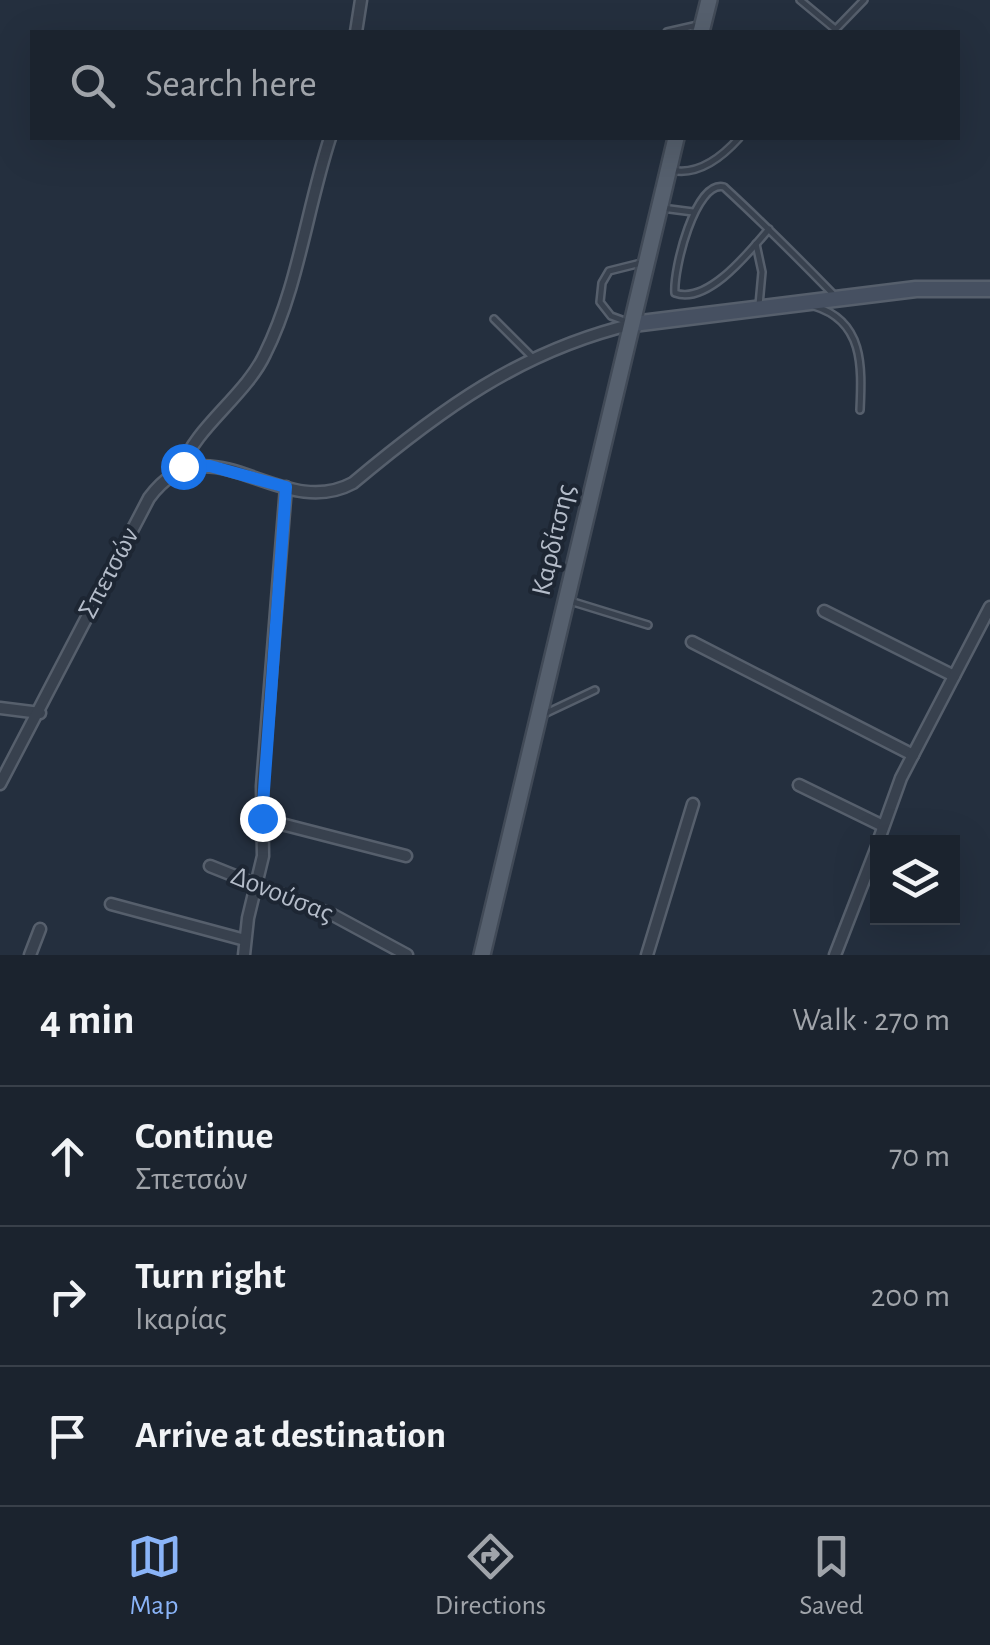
<!DOCTYPE html>
<html lang="en">
<head>
<meta charset="utf-8">
<style>
  :root { --surface:#1b232e; --page:#282f3a; --text:#f1f3f6; --muted:#a0a4aa; --line:#39404a; --accent:#8ab4f8 }
  body { margin:0; font-family:"Alegreya Sans",sans-serif; background:var(--page); color:var(--text) }
  .controls { position:absolute; right:30px; bottom:30px; display:grid; overflow:hidden; border-radius:0px; box-shadow:0 10px 40px #0002 }
  .controls button { width:90px; height:90px; display:grid; place-items:center; padding:0; border:0; border-bottom:2px solid var(--line); background:var(--surface); color:var(--text); font:50px sans-serif }
  .stop { position:absolute; width:30px; height:30px; margin:-22px; border:8px solid #1a73e8; border-radius:50%; background:#fff }
  .stop.end { background:#1a73e8; border-color:#fff; box-shadow:0 2px 10px #0008 }
  .list { margin:0; padding:0; list-style:none }
  h2 { display:flex; justify-content:space-between; align-items:center; height:130px; margin:0; padding:0 40px; font-size:42px }
  h2 small { font-size:32px; font-weight:400; color:var(--muted) }
  .list li { display:grid; grid-template-columns:65px 1fr auto; gap:30px; align-items:center; box-sizing:border-box; height:140px; padding:0 40px; border-top:2px solid var(--line) }
  .list b { display:block; font-size:38px; white-space:nowrap }
  .list p { margin:0; font-size:32px; white-space:nowrap; color:var(--muted) }
  .list em { font-size:32px; font-style:normal; color:var(--muted) }
  .icon { flex:none; width:55px; height:55px; fill:none; stroke:currentColor; stroke-width:2; stroke-linecap:round; stroke-linejoin:round }
  .map { position:relative; flex:none; width:990px; height:955px; overflow:hidden }
  .search { position:absolute; background:var(--surface); box-shadow:0 10px 40px #0002; left:30px; right:30px; top:30px; height:110px; display:flex; align-items:center; gap:25px; box-sizing:border-box; padding:0 35px; border-radius:0px; color:var(--muted); font-size:38px }
  .sheet { height:550px; background:var(--surface) }
  nav { display:flex; justify-content:space-around; align-items:center; box-sizing:border-box; height:140px; border-top:2px solid var(--line); background:var(--surface); font-size:28px; color:var(--muted) }
  nav a { display:grid; justify-items:center; gap:5px }
  nav .on { color:var(--accent) }
  .map>svg:first-child { display:block }
</style>
</head>
<body>
<div class="map">
<svg width="990" height="955" viewBox="0 0 990 955">
  <rect width="100%" height="100%" fill="#242f3e"/>
  <g fill="none" stroke-linecap="round" stroke-linejoin="round">
    <g stroke="#565f6c" stroke-width="10">
      <g id="lane">
        <path d="M800 0 835 29"/>
        <path d="M667 32 698 25"/>
        <path d="M833 32 864 0"/>
        <path d="M671 170C698 176 722 157 739 138"/>
        <path d="M662 208 693 212"/>
        <path d="M769 229C750 251 708 305 675 293 673 270 695 180 724 187 762 222 798 258 834 295"/>
        <path d="M756 244 762 272 759 305"/>
        <path d="M814 306C864 321 862 366 860 410"/>
        <path d="M494 319 534 359"/>
        <path d="M630 323 611 316 600 302 602 283 609 271 645 262"/>
        <path d="M570 601 648 625"/>
        <path d="M540 716 595 690"/>
      </g>
    </g>
    <g stroke="#565f6c" stroke-width="15">
      <g id="street">
        <path d="M356 32 361 0"/>
        <path d="M183 466C194 429 246 395 265 354 298 288 307 208 330 138"/>
        <path d="M824 611 954 676"/>
        <path d="M692 642 913 755"/>
        <path d="M0 708 40 713"/>
        <path d="M0 784 149 498C209 416 279 523 353 483 440 410 520 351 633 324"/>
        <path d="M799 785 883 826"/>
        <path d="M262 819 406 856"/>
        <path d="M878 842 901 778 990 607"/>
        <path d="M210 866 333 915 407 955"/>
        <path d="M111 904 245 940"/>
        <path d="M30 955 40 929"/>
        <path d="M244 955 248 918 263 856 262 786 286 487"/>
        <path d="M647 955 693 804"/>
        <path d="M835 955 878 844"/>
      </g>
    </g>
    <g stroke="#565f6c" stroke-width="19">
      <path id="secondary" d="M633 324 916 289H990"/>
    </g>
    <g stroke="#414a57" stroke-width="20">
      <g id="primary">
        <path d="M701 32 709 0"/>
        <path d="M482 955 676 138"/>
      </g>
    </g>
    <use href="#lane" stroke="#38414e" stroke-width="5"/>
    <use href="#street" stroke="#38414e" stroke-width="10"/>
    <use href="#secondary" stroke="#465061" stroke-width="14"/>
    <use href="#primary" stroke="#56606e" stroke-width="15"/>
  </g>
  <g fill="none" stroke-linecap="round" stroke-linejoin="round">
    <path stroke="#1a73e8" stroke-width="12" d="M183 466H210L286 487 262 818"/>
  </g>
  <g text-anchor="middle" dominant-baseline="central" stroke-width="8" stroke-linejoin="round" paint-order="stroke">
    <g font-size="28" fill="#b4bcc9" stroke="#1d2633">
      <text transform="translate(554 540) rotate(-77)">Καρδίτσης</text>
      <text transform="translate(109 573) rotate(-62)">Σπετσών</text>
      <text transform="translate(282 895) rotate(22)">Δονούσας</text>
    </g>
  </g>
</svg>
<div class="controls">
<button><svg class="icon" aria-label="layers" viewBox="0 0 24 24"><path d="M12 4l9 5-9 5-9-5zM3 14l9 5 9-5"/></svg></button>
</div>
<div class="stop" style="left:183px;top:466px"></div>
<div class="stop end" style="left:262px;top:818px"></div>
<div class="search"><svg class="icon" aria-label="search" viewBox="0 0 24 24"><circle cx="10" cy="10" r="6"/><path d="M15 15l6 6"/></svg>Search here</div>
</div>
<section class="sheet">
<h2>4 min<small>Walk · 270 m</small></h2>
<ul class="list">
<li><svg class="icon" aria-label="ahead" viewBox="0 0 24 24"><path d="M12 20V5M6 11l6-6 6 6"/></svg><div><b>Continue</b><p>Σπετσών</p></div><em>70 m</em></li>
<li><svg class="icon" aria-label="right" viewBox="0 0 24 24"><path d="M7 20v-9h11M14 6l5 5-5 5"/></svg><div><b>Turn right</b><p>Ικαρίας</p></div><em>200 m</em></li>
<li><svg class="icon" aria-label="arrive" viewBox="0 0 24 24"><path d="M6 21V4h12l-3 4 3 4H6"/></svg><div><b>Arrive at destination</b></div></li>
</ul>
</section>
<nav>
<a class="on"><svg class="icon" aria-label="map" viewBox="0 0 24 24"><path d="M3 6l6-2 6 2 6-2v14l-6 2-6-2-6 2zM9 4v14M15 6v14"/></svg>Map</a>
<a><svg class="icon" aria-label="directions" viewBox="0 0 24 24"><path d="M12 3l9 9-9 9-9-9zM9 14v-3h6M13 9l2 2-2 2"/></svg>Directions</a>
<a><svg class="icon" aria-label="saved" viewBox="0 0 24 24"><path d="M7 4h10v16l-5-4-5 4z"/></svg>Saved</a>
</nav>
</body>
</html>
